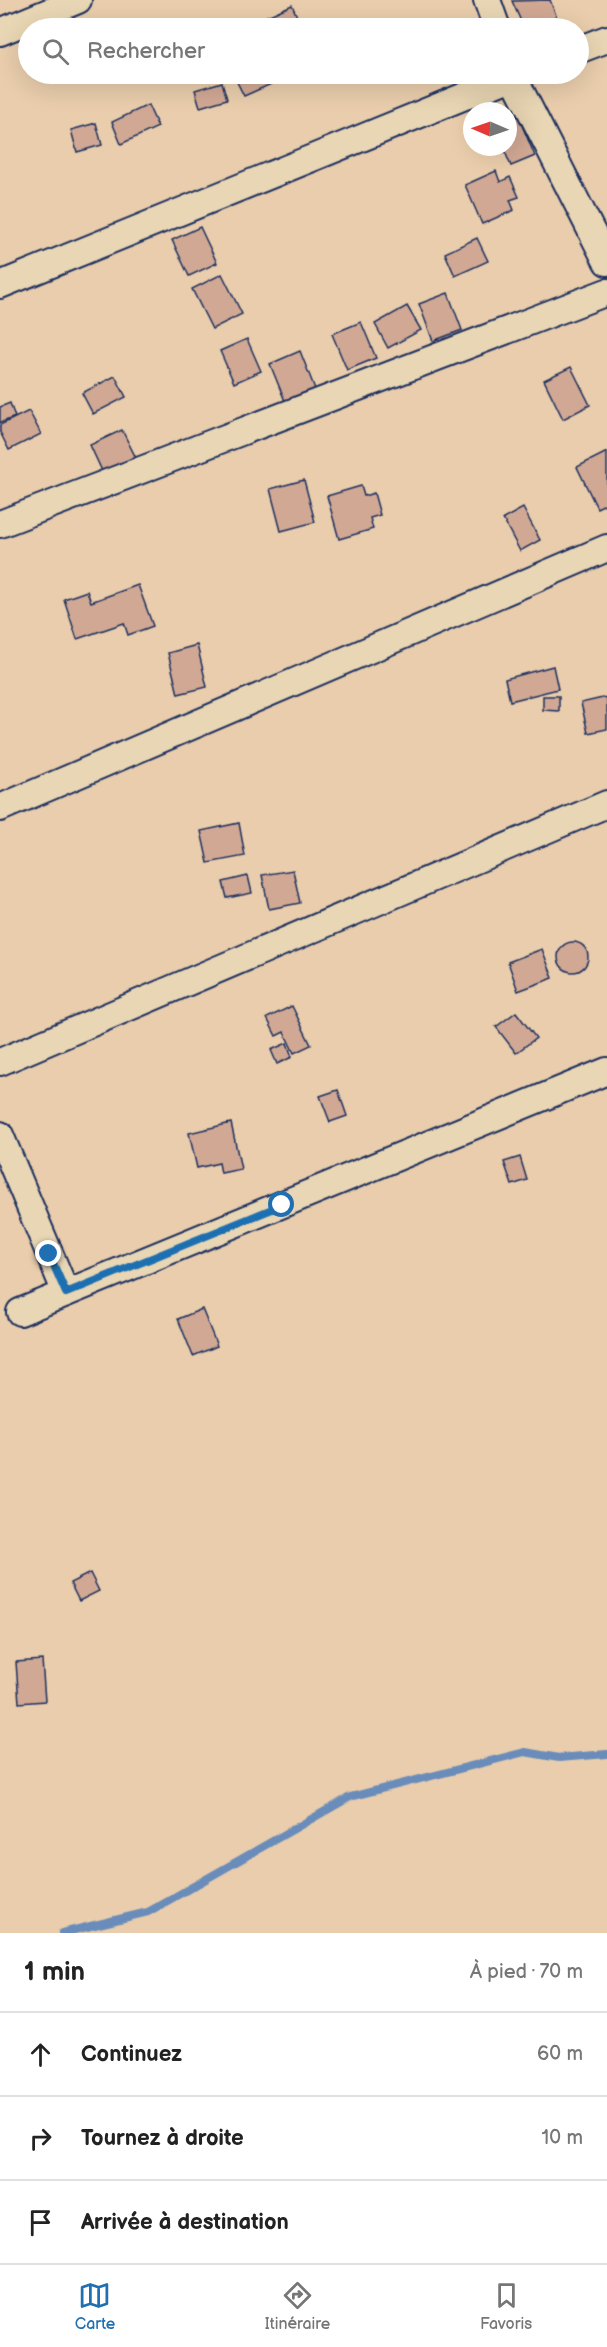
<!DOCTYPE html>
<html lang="fr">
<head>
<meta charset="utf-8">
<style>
  :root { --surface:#fff; --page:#f6f6f6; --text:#222; --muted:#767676; --line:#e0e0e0; --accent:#1f6fb2 }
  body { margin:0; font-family:"Balsamiq Sans",sans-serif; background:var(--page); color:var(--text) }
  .compass { position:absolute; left:463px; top:102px; width:54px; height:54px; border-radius:50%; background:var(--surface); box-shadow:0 6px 24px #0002; rotate:272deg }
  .stop { position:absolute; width:18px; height:18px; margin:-14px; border:4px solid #1f6fb2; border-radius:50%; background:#fff }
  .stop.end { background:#1f6fb2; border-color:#fff; box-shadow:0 2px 6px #0008 }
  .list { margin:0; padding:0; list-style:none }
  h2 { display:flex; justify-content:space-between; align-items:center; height:78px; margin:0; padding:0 24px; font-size:26px }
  h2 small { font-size:20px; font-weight:400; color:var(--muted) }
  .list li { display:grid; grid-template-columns:39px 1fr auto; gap:18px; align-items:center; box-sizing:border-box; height:84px; padding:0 24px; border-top:2px solid var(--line) }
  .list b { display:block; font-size:22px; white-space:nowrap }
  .list em { font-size:20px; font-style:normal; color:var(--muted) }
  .icon { flex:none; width:33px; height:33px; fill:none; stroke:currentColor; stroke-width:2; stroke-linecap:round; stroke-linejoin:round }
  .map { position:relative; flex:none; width:607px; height:1933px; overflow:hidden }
  .search { position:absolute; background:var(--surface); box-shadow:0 6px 24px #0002; left:18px; right:18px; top:18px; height:66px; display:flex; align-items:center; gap:15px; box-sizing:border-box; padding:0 21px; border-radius:33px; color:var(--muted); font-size:22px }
  .sheet { height:330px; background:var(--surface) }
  nav { display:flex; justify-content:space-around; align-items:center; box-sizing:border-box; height:84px; border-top:2px solid var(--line); background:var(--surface); font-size:16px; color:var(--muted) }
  nav a { display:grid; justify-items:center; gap:3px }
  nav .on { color:var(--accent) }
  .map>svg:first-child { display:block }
</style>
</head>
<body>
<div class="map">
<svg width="607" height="1933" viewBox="0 0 607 1933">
  <rect width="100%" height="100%" fill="#e9cdac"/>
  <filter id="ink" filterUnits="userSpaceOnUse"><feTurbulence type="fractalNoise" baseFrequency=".0167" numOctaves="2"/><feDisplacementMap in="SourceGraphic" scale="12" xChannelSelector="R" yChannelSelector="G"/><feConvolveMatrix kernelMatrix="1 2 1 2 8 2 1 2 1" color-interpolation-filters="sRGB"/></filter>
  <g filter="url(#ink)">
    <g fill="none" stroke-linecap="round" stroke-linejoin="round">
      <path stroke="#698cba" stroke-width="8" d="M62 1933 148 1912 350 1797 525 1752 559 1758 607 1754"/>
    </g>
    <g fill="#d1a894" stroke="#1b2f5e" stroke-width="1.5">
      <path d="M550 0 561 28H524L512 1Z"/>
      <path d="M292 5 302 28H240Z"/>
      <path d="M233 74H272L276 82 244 96Z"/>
      <path d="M222 82 227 99 200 107 195 90Z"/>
      <path d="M148 105 158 127 121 144 112 122Z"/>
      <path d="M518 116 535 156 511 166 503 147H508V120Z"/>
      <path d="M96 123 102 145 77 152 71 130Z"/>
      <path d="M496 171 500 182 510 177 519 197 510 200 514 210 482 224 465 185Z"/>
      <path d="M200 227 217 263 189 276 172 240Z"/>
      <path d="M477 238 488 261 455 276 445 253Z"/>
      <path d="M222 274 242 314 212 329 192 289Z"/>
      <path d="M448 293 462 330 433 341 419 304Z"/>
      <path d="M407 306 421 330 388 348 375 324Z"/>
      <path d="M361 322 376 358 347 370 332 334Z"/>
      <path d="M247 339 261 371 234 383 220 351Z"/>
      <path d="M300 351 315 389 285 401 270 364Z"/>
      <path d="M571 367 590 405 563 419 544 380Z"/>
      <path d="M115 376 126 397 93 414 82 393Z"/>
      <path d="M10 403 15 417 0 423V407Z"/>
      <path d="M29 411 41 434 9 450 0 432V425Z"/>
      <path d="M122 430 136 458 103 473 90 445Z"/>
      <path d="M607 452V503L597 508 577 467Z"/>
      <path d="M304 480 315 522 281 531 270 489Z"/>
      <path d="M361 486 364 496 374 493 380 515 370 518 373 529 339 539 327 496Z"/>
      <path d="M523 508 540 540 520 551 503 519Z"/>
      <path d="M138 585 153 626 128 635 124 623 77 639 64 599 87 591 91 602Z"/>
      <path d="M197 645 207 687 178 694 168 653Z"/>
      <path d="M553 666 558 689 510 701 505 679Z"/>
      <path d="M543 696H559V711L543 710Z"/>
      <path d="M607 697V729L588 733 581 703Z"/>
      <path d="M239 823 245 856 208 863 201 831Z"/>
      <path d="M293 870 300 903 269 909 262 875Z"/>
      <path d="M248 876 252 893 227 898 223 882Z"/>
      <circle cx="573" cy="957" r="15"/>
      <path d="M542 949 553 978 518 991 508 962Z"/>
      <path d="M292 1006 311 1045 294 1053 284 1032 276 1036 267 1018Z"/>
      <path d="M516 1012 536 1038 516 1053 496 1027Z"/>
      <path d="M287 1043 292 1057 277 1064 271 1050Z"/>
      <path d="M338 1090 347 1116 330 1122 320 1096Z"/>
      <path d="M231 1123 241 1169 221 1173 219 1163 197 1168 189 1133Z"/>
      <path d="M520 1157 527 1180 512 1185 504 1162Z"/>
      <path d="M202 1309 217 1346 193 1356 178 1319Z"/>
      <path d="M90 1573 99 1591 79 1601 70 1583Z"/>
      <path d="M42 1660 45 1701 19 1703 16 1662Z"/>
    </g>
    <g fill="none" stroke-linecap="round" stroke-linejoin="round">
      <g stroke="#1b2f5e" stroke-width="30">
        <g id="street">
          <path d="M487 0 497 28"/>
          <path d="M0 32 78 0"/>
          <path d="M578 50 607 39"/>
          <path d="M512 74 607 262"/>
          <path d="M0 285 519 74"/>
          <path d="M0 524 607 292"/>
          <path d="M0 808 607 548"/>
          <path d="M0 1062 607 804"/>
          <path d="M0 1135 66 1293"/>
          <path d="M20 1312 607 1071"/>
        </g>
      </g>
      <use href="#street" stroke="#e9d6b4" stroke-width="26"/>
    </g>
  </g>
  <g fill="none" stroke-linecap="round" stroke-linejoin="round" filter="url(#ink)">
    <path stroke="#1f6fb2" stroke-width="8" d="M49 1254 66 1293 282 1205"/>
  </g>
</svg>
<svg class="compass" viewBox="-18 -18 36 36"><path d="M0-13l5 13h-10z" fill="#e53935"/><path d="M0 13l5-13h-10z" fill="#767676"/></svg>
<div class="stop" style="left:282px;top:1205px"></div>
<div class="stop end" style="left:49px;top:1254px"></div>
<div class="search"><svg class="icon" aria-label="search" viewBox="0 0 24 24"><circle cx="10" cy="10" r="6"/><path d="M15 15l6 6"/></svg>Rechercher</div>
</div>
<section class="sheet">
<h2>1 min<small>À pied · 70 m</small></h2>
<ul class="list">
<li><svg class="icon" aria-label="ahead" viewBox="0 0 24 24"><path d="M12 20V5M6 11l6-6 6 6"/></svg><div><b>Continuez</b></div><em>60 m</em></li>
<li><svg class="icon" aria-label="right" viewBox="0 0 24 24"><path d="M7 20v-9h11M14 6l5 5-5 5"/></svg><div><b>Tournez à droite</b></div><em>10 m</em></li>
<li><svg class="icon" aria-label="arrive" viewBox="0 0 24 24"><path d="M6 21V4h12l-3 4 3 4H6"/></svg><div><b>Arrivée à destination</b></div></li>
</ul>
</section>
<nav>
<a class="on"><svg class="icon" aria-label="map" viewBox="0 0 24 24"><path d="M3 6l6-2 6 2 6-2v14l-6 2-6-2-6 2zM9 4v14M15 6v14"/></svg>Carte</a>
<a><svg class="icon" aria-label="directions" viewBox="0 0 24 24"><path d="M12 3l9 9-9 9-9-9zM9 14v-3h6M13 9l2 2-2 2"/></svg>Itinéraire</a>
<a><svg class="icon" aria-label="saved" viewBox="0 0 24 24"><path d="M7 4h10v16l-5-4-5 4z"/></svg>Favoris</a>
</nav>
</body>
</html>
